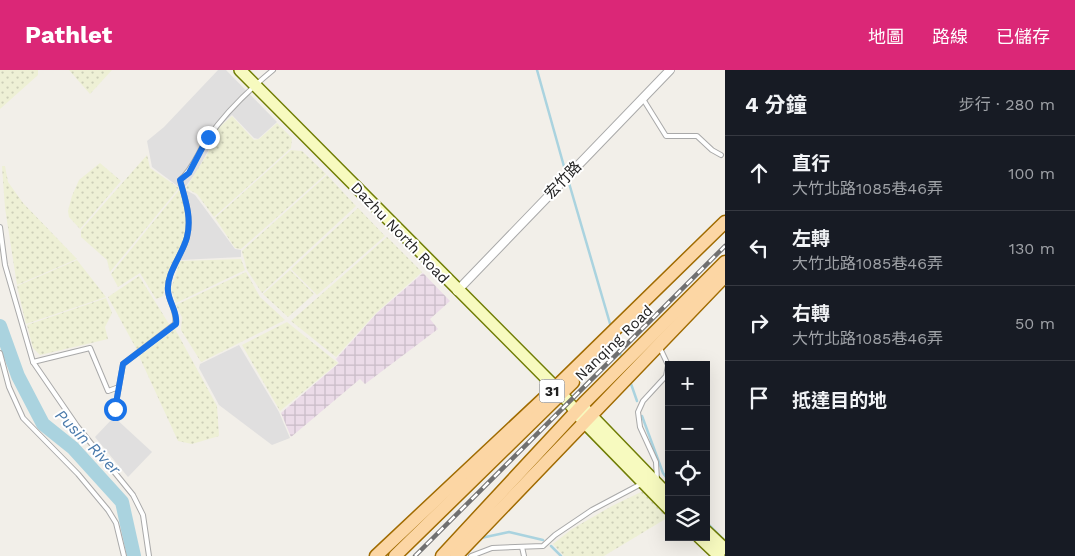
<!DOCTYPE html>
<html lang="zh-TW">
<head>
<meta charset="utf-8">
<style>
  :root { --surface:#171b24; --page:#242831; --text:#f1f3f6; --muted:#9ea1a6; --line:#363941; --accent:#db2777 }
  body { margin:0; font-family:"Work Sans","Noto Sans TC",sans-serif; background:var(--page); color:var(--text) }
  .controls { position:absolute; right:15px; bottom:15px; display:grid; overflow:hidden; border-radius:0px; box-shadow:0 5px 20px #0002 }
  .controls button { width:45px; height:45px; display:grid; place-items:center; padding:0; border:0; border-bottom:1px solid var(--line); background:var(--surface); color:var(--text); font:25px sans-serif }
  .stop { position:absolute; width:15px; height:15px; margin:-11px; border:4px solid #1a73e8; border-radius:50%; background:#fff }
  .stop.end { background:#1a73e8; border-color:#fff; box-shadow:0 1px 5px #0008 }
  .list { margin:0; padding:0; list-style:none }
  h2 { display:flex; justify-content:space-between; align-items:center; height:65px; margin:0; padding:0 20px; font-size:21px }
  h2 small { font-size:16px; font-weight:400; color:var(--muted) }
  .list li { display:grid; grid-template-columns:32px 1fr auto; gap:15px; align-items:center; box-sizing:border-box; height:75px; padding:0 20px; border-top:1px solid var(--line) }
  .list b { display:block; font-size:19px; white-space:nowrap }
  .list p { margin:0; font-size:16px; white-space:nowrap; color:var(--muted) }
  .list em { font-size:16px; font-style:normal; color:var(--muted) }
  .icon { flex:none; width:28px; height:28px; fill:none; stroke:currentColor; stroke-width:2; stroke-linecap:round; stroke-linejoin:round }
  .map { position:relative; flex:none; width:725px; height:486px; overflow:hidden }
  header { display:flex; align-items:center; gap:30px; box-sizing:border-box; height:70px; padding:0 25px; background:var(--accent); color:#fff }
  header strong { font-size:24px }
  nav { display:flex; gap:28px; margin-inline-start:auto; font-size:18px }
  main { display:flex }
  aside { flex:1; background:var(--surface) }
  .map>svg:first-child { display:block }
</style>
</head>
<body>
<header>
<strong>Pathlet</strong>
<nav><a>地圖</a><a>路線</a><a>已儲存</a></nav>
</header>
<main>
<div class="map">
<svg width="725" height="486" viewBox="0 0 725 486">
  <defs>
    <pattern id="industrial-grid" width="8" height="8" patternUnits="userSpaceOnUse" patternTransform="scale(1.25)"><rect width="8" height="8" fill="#ebdbe8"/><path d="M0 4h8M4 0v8" fill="none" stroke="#c9bcc7"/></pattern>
    <pattern id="farmland-dots" width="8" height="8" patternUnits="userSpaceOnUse" patternTransform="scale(1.25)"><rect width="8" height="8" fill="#eef0d5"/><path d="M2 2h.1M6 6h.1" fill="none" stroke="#ccceb7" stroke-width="1.8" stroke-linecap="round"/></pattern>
  </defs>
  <rect width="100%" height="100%" fill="#f2efe9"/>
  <g fill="#e0dfdf">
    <path d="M218 0H226L277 52 258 69 254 68 232 45 213 62 208 81 196 103 185 117H179L152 97 147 71 164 57Z"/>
    <path d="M184 119 195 125 235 179 241 180V187L180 190 189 168 191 144Z"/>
    <path d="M239 275 279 342 290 368 272 375 219 335 199 298 200 294Z"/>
    <path d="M114 347 152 382 128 407 95 367Z"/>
  </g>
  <path fill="url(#industrial-grid)" d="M423 203 450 231 430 249 438 259 365 314 360 309 291 367 281 343 339 293 336 289 377 243Z"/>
  <g fill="url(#farmland-dots)">
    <path d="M0 0H38V5L0 39Z"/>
    <path d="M69 0H112L90 24Z"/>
    <path d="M232 46 254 70 259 69 277 53 292 68 291 78 214 147 197 124 186 118 209 81 214 62Z"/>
    <path d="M291 80 302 81 326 104 241 179 235 178 215 148Z"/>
    <path d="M147 85 150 98 179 118 110 202 107 190 81 167V160Z"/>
    <path d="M100 93 121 111 80 159 69 147 68 141 72 126 79 110Z"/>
    <path d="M5 96 8 112 23 133 77 189 17 215 5 138 2 96Z"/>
    <path d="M327 105 356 136 262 223 247 200 242 181Z"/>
    <path d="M180 119 187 145 185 167 169 200 163 226 156 229 140 203 118 217 111 204Z"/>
    <path d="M358 138 385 166 317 225 291 199Z"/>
    <path d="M387 167 422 202 376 243 336 287 291 251Z"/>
    <path d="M241 189 245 200 176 233 171 219 180 191Z"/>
    <path d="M77 190 106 227 26 254 17 216Z"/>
    <path d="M290 200 314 224 288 247 263 224Z"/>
    <path d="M246 202 260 227 285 250 201 292 181 260 182 247 176 235Z"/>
    <path d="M139 206 169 254 137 280 108 227Z"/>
    <path d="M106 228 112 243 105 257 108 269 40 285 33 278 27 255Z"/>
    <path d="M287 252 338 293 280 341 242 275Z"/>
    <path d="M175 259 217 336 219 366 192 374 178 371 139 286Z"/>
    <path d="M643 421 667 448 604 486H564L553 474 572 459 612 436Z"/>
  </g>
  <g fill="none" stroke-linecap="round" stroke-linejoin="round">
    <g stroke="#aad3df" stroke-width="2.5">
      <path d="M537 0 565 100"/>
      <path d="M569 113 611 257"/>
      <path d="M617 275 622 289"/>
      <path d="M630 311 637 331"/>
      <path d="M642 346 663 403 669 411"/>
      <path d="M706 452 725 471"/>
      <path d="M481 468 509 462 543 470"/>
      <path d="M551 476 561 486"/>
    </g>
    <path stroke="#aad3df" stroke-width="14" d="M0 256 18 306 43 354 73 378 122 432 134 486"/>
    <g stroke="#a9a9a9" stroke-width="6">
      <g id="lane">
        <path d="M643 29 666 66H697L712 80 721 85"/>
        <path d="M0 157 5 195 33 292 77 356 133 425 143 445 149 486"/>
        <path d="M0 283 9 317 23 348 78 404 108 440 116 453 124 486"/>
        <path d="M33 292 90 278 108 321 119 317"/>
        <path d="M115 339 123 294 175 254C178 242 169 233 168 221 166 203 183 184 187 167 192 147 185 129 180 110 193 99 198 82 208 68 225 43 250 19 273 0"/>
        <path d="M657 410 656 392 640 357 638 342 643 331 666 306 668 295 660 278"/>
        <path d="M522 477 524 486"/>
        <path d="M471 486 492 478 543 476 555 465 592 440 641 414"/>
      </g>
    </g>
    <g stroke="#a9a9a9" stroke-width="10">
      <path id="street" d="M457 221 670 0"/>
    </g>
    <g stroke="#707d05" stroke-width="14">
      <g id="secondary">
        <path d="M240 0 562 324 584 352 669 439"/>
        <path d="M585 339 669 426"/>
        <path d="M706 461 725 479"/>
        <path d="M699 467 719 486"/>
      </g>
    </g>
    <g stroke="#a06b00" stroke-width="15">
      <g id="primary">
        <path d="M376 486 555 318 725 152"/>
        <path d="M395 486 573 312"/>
        <path d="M442 486 584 333 725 192"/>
        <path d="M456 486 725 206"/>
      </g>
    </g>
    <use href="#lane" stroke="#fff" stroke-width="4"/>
    <use href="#street" stroke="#fff" stroke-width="8"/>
    <use href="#secondary" stroke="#f7fabf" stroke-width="11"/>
    <use href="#primary" stroke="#fcd6a4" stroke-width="12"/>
    <g stroke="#707070" stroke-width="4.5">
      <path id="rail" d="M415 486 725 176"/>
    </g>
    <use href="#rail" stroke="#fff" stroke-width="2.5" stroke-dasharray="8" stroke-linecap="butt"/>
  </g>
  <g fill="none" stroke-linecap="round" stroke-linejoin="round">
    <path stroke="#1a73e8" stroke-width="6" d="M115 339 123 294 176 254C178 242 169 233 168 221 166 203 183 184 187 167 192 147 185 129 180 110L189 103 208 67"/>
  </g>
  <g text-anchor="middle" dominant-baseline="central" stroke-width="4" stroke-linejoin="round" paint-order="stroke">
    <rect fill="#fff" stroke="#646464" stroke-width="1" x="539.5" y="309.5" width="25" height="23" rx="4"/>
    <g font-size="14" font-weight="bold" fill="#222">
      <text x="552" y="321">31</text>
    </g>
    <g font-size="15" fill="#222" stroke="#fff">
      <text transform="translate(563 110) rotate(-46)">宏竹路</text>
      <text transform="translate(400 163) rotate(46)">Dazhu North Road</text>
      <text transform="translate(614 273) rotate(-44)">Nanqing Road</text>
    </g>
    <g font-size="16" font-style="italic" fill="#4a7aab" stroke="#fff">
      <text transform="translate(88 372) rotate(45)">Pusin River</text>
    </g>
  </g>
</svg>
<div class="controls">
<button>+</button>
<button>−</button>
<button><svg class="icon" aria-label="locate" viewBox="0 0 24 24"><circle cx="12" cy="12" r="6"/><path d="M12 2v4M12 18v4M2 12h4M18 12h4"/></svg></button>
<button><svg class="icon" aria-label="layers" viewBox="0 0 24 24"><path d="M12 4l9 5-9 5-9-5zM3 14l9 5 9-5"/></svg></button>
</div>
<div class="stop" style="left:115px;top:339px"></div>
<div class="stop end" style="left:208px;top:67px"></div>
</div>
<aside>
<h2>4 分鐘<small>步行 · 280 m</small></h2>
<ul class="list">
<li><svg class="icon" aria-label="ahead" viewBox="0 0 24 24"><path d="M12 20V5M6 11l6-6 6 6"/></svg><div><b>直行</b><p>大竹北路1085巷46弄</p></div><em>100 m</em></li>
<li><svg class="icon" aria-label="left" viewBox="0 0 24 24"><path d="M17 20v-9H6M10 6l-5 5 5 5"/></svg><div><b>左轉</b><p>大竹北路1085巷46弄</p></div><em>130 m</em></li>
<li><svg class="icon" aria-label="right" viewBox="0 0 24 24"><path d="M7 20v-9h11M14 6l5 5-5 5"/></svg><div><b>右轉</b><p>大竹北路1085巷46弄</p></div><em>50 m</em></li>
<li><svg class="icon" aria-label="arrive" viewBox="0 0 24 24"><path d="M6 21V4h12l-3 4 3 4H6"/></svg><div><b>抵達目的地</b></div></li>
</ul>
</aside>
</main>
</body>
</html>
